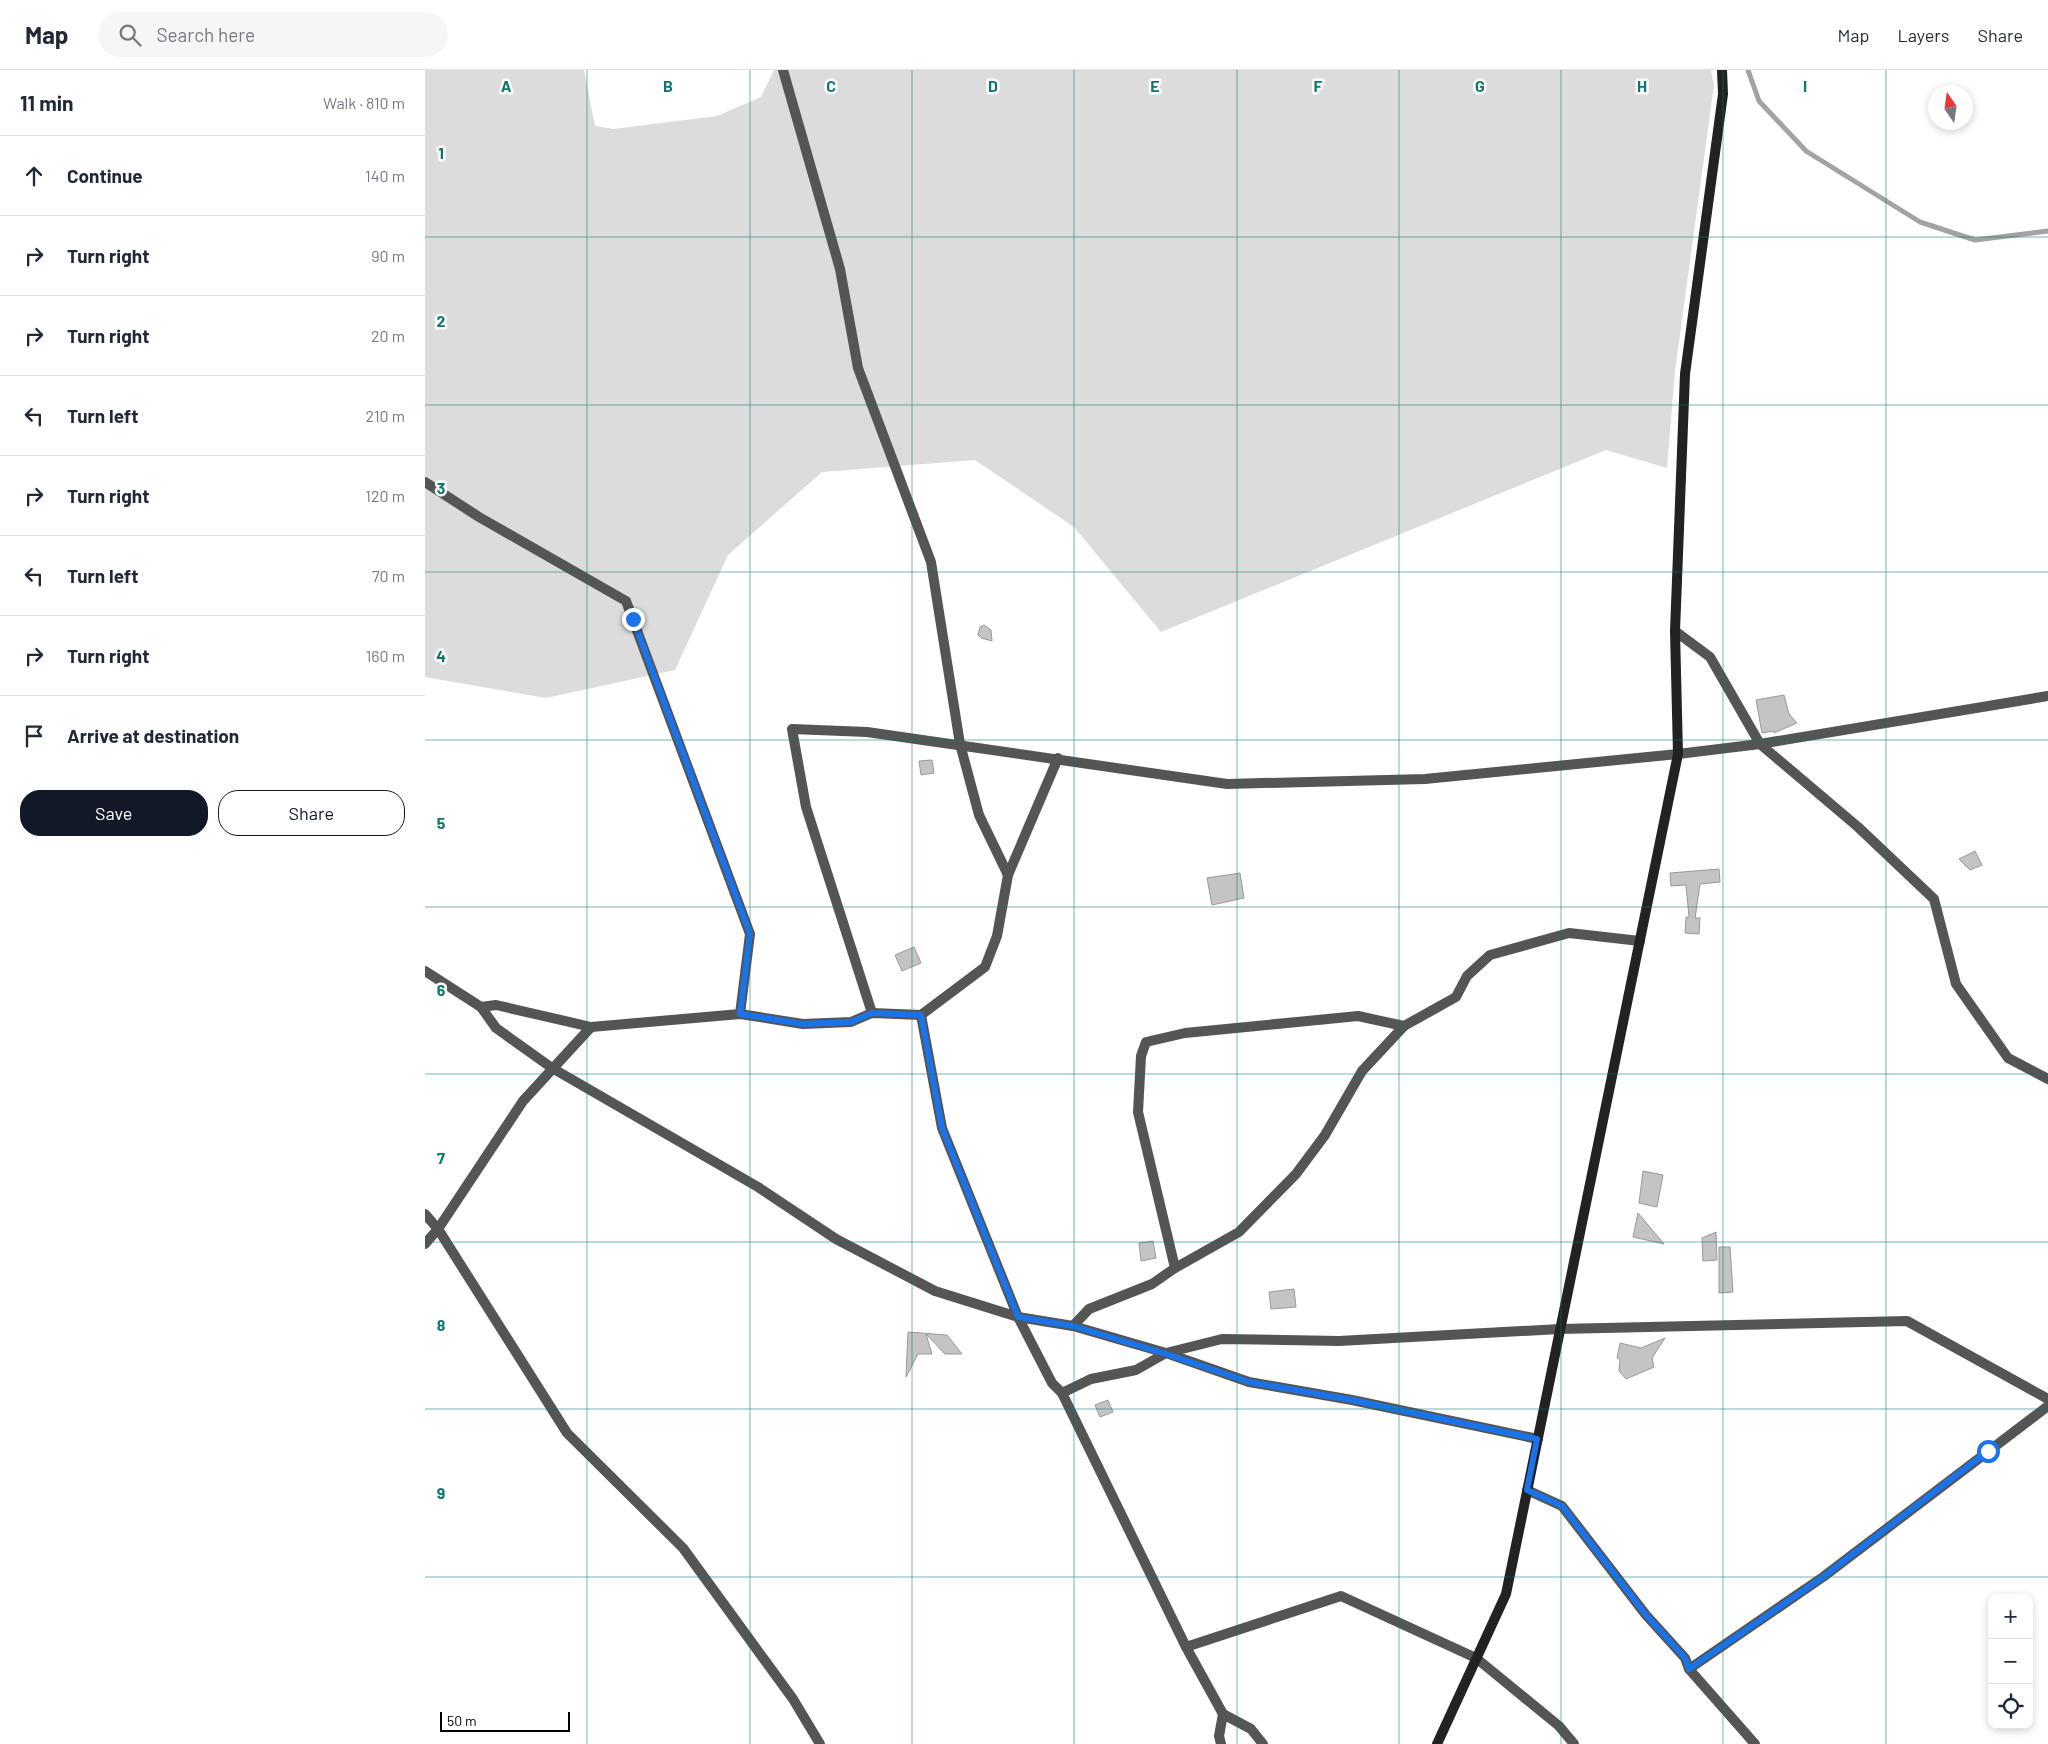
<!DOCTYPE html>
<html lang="en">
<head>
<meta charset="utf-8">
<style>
  :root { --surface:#fff; --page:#f6f6f7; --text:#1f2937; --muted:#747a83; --line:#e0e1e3; --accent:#111827 }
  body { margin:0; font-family:Barlow,sans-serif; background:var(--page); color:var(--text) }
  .controls { position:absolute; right:15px; bottom:15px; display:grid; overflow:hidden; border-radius:10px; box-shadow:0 2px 8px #0003 }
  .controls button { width:45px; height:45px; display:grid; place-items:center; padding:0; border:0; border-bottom:1px solid var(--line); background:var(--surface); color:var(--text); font:25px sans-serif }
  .compass { position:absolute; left:1503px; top:15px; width:45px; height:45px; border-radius:50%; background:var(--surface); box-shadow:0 2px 8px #0003; rotate:347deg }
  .scale { position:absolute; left:15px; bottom:12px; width:130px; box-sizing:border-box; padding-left:5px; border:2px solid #000; border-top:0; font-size:14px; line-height:18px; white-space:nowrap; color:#000; -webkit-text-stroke:4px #fff; paint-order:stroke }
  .stop { position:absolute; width:15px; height:15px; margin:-11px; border:4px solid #1a73e8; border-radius:50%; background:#fff }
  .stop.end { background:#1a73e8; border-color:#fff; box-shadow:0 1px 5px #0008 }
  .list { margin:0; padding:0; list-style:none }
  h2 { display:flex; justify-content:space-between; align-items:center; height:65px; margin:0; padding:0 20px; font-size:21px }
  h2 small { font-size:16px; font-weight:400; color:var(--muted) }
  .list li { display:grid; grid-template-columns:32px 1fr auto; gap:15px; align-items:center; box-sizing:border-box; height:80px; padding:0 20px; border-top:1px solid var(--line) }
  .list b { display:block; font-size:19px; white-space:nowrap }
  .list em { font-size:16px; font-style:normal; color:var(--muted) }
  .actions { display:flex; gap:10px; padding:15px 20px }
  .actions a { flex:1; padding:11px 0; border:1px solid var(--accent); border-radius:20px; text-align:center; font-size:18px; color:var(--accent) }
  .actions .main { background:var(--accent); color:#fff }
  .icon { flex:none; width:28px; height:28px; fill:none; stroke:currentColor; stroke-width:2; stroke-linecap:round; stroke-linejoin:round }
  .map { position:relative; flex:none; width:1623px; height:1674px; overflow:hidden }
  header { display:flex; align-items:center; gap:30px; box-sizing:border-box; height:70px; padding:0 25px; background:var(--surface); border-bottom:1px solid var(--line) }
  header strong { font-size:24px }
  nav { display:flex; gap:28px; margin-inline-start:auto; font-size:18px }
  .search { width:350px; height:45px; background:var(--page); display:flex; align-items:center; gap:12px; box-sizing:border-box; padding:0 18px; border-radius:28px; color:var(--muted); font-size:19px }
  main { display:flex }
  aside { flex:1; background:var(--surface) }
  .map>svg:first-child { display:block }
</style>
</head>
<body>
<header>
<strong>Map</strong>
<div class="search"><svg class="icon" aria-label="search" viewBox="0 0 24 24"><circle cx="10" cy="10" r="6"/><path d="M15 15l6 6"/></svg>Search here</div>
<nav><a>Map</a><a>Layers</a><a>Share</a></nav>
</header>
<main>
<aside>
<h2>11 min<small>Walk · 810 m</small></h2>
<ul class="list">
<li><svg class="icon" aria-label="ahead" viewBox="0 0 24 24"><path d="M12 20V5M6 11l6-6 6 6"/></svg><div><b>Continue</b></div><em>140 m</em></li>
<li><svg class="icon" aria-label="right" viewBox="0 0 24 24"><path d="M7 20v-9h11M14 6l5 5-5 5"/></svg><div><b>Turn right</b></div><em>90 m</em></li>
<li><svg class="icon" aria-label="right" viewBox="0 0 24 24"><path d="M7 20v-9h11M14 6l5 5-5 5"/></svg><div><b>Turn right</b></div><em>20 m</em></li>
<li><svg class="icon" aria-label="left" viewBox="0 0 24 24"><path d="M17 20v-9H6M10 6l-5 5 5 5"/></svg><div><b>Turn left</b></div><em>210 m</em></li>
<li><svg class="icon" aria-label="right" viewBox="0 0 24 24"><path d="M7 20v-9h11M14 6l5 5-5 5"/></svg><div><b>Turn right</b></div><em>120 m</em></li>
<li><svg class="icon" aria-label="left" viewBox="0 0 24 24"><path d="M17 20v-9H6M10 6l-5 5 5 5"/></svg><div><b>Turn left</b></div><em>70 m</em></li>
<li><svg class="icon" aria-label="right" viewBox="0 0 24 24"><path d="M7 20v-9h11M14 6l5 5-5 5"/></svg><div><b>Turn right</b></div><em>160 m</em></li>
<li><svg class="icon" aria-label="arrive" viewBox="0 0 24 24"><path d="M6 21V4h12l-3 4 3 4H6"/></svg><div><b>Arrive at destination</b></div></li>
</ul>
<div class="actions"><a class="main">Save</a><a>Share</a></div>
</aside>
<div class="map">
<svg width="1623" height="1674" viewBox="0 0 1623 1674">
  <rect width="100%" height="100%" fill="#fff"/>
  <path fill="#dcdcdc" d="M0 0H159L170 56 188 59 292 46 336 27 349 0H1286L1289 15 1250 301 1242 398 1181 380 736 562 649 457 550 390 397 402 303 485 250 600 121 628 0 607Z"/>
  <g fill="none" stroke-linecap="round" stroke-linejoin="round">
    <path stroke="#a3a3a3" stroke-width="5" d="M1323 0 1334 31 1381 81 1495 152 1550 170 1623 161"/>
  </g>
  <g fill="#c4c4c4" stroke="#999">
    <path d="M559 555 566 560 567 571 556 568 553 565 555 557Z"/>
    <path d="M1359 625 1364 644 1372 653 1349 663V661L1337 663 1331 630Z"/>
    <path d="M507 690 509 703 496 705 494 691Z"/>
    <path d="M1550 781 1557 795 1545 800 1534 789Z"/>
    <path d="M1294 799 1295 812 1275 814 1270 848H1275L1274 864 1260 863 1261 847H1264L1261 815 1246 816 1245 803Z"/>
    <path d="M815 803 819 828 787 835 782 808Z"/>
    <path d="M489 877 496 893 477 901 470 885Z"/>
    <path d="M1218 1101 1238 1105 1232 1137 1214 1133Z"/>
    <path d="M1213 1143 1239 1174 1208 1167Z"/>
    <path d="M1291 1162 1292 1190 1278 1191 1277 1168Z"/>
    <path d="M728 1171 731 1188 716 1191 714 1173Z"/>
    <path d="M1294 1177H1305L1308 1222 1294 1223Z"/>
    <path d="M869 1219 871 1237 846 1239 844 1222Z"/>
    <path d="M483 1262 522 1265 537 1284H520L501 1264 507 1284H493L481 1307Z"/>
    <path d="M1240 1268 1227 1288 1229 1297 1201 1309 1194 1301 1195 1289 1192 1288 1195 1273 1216 1278Z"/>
    <path d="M683 1330 688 1342 675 1347 670 1335Z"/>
  </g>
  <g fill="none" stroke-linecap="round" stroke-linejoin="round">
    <g stroke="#555" stroke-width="10">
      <path d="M358 0 415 199 433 298 506 492 535 674 554 745 583 805"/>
      <path d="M0 412 54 447 201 531 325 864 315 944"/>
      <path d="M1250 561 1285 587 1335 674 1433 757 1509 829 1531 914 1583 988 1623 1009"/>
      <path d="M0 901 56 937 71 958 127 998 333 1117 411 1169 510 1221 593 1247 648 1256 741 1283 824 1312 927 1330 1113 1369"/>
      <path d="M56 937 71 935 166 957 315 944 378 954 426 952 447 943 496 945 560 897 572 866 583 805 633 688"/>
      <path d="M447 943 381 737 367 659 442 662 802 714 1000 709 1253 684 1335 674 1623 626"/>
      <path d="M496 945 517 1058 593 1247 627 1313 637 1323 761 1577 798 1644 826 1659 838 1674"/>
      <path d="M0 1144 13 1159 142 1363 258 1478 368 1629 395 1674"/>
      <path d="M0 1174 13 1159 98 1031 166 957"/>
      <path d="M750 1198 713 1042 716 986 721 972 760 963 933 946 979 956"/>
      <path d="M648 1256 664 1239 727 1214 750 1198 814 1162 871 1104 900 1065 937 1001 979 956 1031 927 1042 906 1065 885 1144 863 1215 871"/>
      <path d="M637 1323 666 1309 711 1300 741 1283 797 1269 914 1271 1135 1259 1482 1251 1623 1329"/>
      <path d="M1102 1420 1137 1436 1221 1545 1260 1588 1264 1599 1330 1674"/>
      <path d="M761 1577 916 1526 1051 1588 1134 1656 1149 1674"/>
      <path d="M1264 1599 1398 1507 1623 1336"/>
      <path d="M796 1674 794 1666 798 1644"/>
    </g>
    <path stroke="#222" stroke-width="10" d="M1012 1674 1081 1524 1253 684 1250 561 1260 304 1298 24 1297 0"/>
  </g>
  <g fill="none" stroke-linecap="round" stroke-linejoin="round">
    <path stroke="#1a73e8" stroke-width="6" d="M208 549 325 864 315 944 378 954 426 952 447 943 496 945 517 1058 593 1247 648 1256 741 1284 824 1312 927 1330 1112 1369 1102 1420 1137 1436 1221 1545 1260 1588 1264 1599 1398 1507 1563 1381"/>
  </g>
  <path fill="none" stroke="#0f766e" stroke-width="1" stroke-opacity="0.55" d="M162 0V1674M325 0V1674M487 0V1674M649 0V1674M812 0V1674M974 0V1674M1136 0V1674M1298 0V1674M1461 0V1674M0 167H1623M0 335H1623M0 502H1623M0 670H1623M0 837H1623M0 1004H1623M0 1172H1623M0 1339H1623M0 1507H1623"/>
  <g font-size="16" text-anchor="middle" font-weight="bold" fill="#0f766e" stroke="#fff" stroke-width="5" stroke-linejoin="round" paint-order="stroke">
    <text x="81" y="22">A</text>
    <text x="243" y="22">B</text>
    <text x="406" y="22">C</text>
    <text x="568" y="22">D</text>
    <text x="730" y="22">E</text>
    <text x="893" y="22">F</text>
    <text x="1055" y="22">G</text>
    <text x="1217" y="22">H</text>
    <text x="1380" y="22">I</text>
    <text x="16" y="89">1</text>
    <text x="16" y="257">2</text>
    <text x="16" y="424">3</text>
    <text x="16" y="592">4</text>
    <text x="16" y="759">5</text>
    <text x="16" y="926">6</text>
    <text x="16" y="1094">7</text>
    <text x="16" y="1261">8</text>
    <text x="16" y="1429">9</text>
  </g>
</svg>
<div class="controls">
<button>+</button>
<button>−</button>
<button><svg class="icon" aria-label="locate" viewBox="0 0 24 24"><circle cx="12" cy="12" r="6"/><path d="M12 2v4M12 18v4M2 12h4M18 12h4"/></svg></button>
</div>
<svg class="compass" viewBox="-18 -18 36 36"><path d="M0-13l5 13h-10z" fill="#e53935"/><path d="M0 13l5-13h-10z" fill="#747a83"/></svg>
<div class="scale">50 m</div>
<div class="stop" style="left:1563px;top:1381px"></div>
<div class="stop end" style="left:208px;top:549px"></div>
</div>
</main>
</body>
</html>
